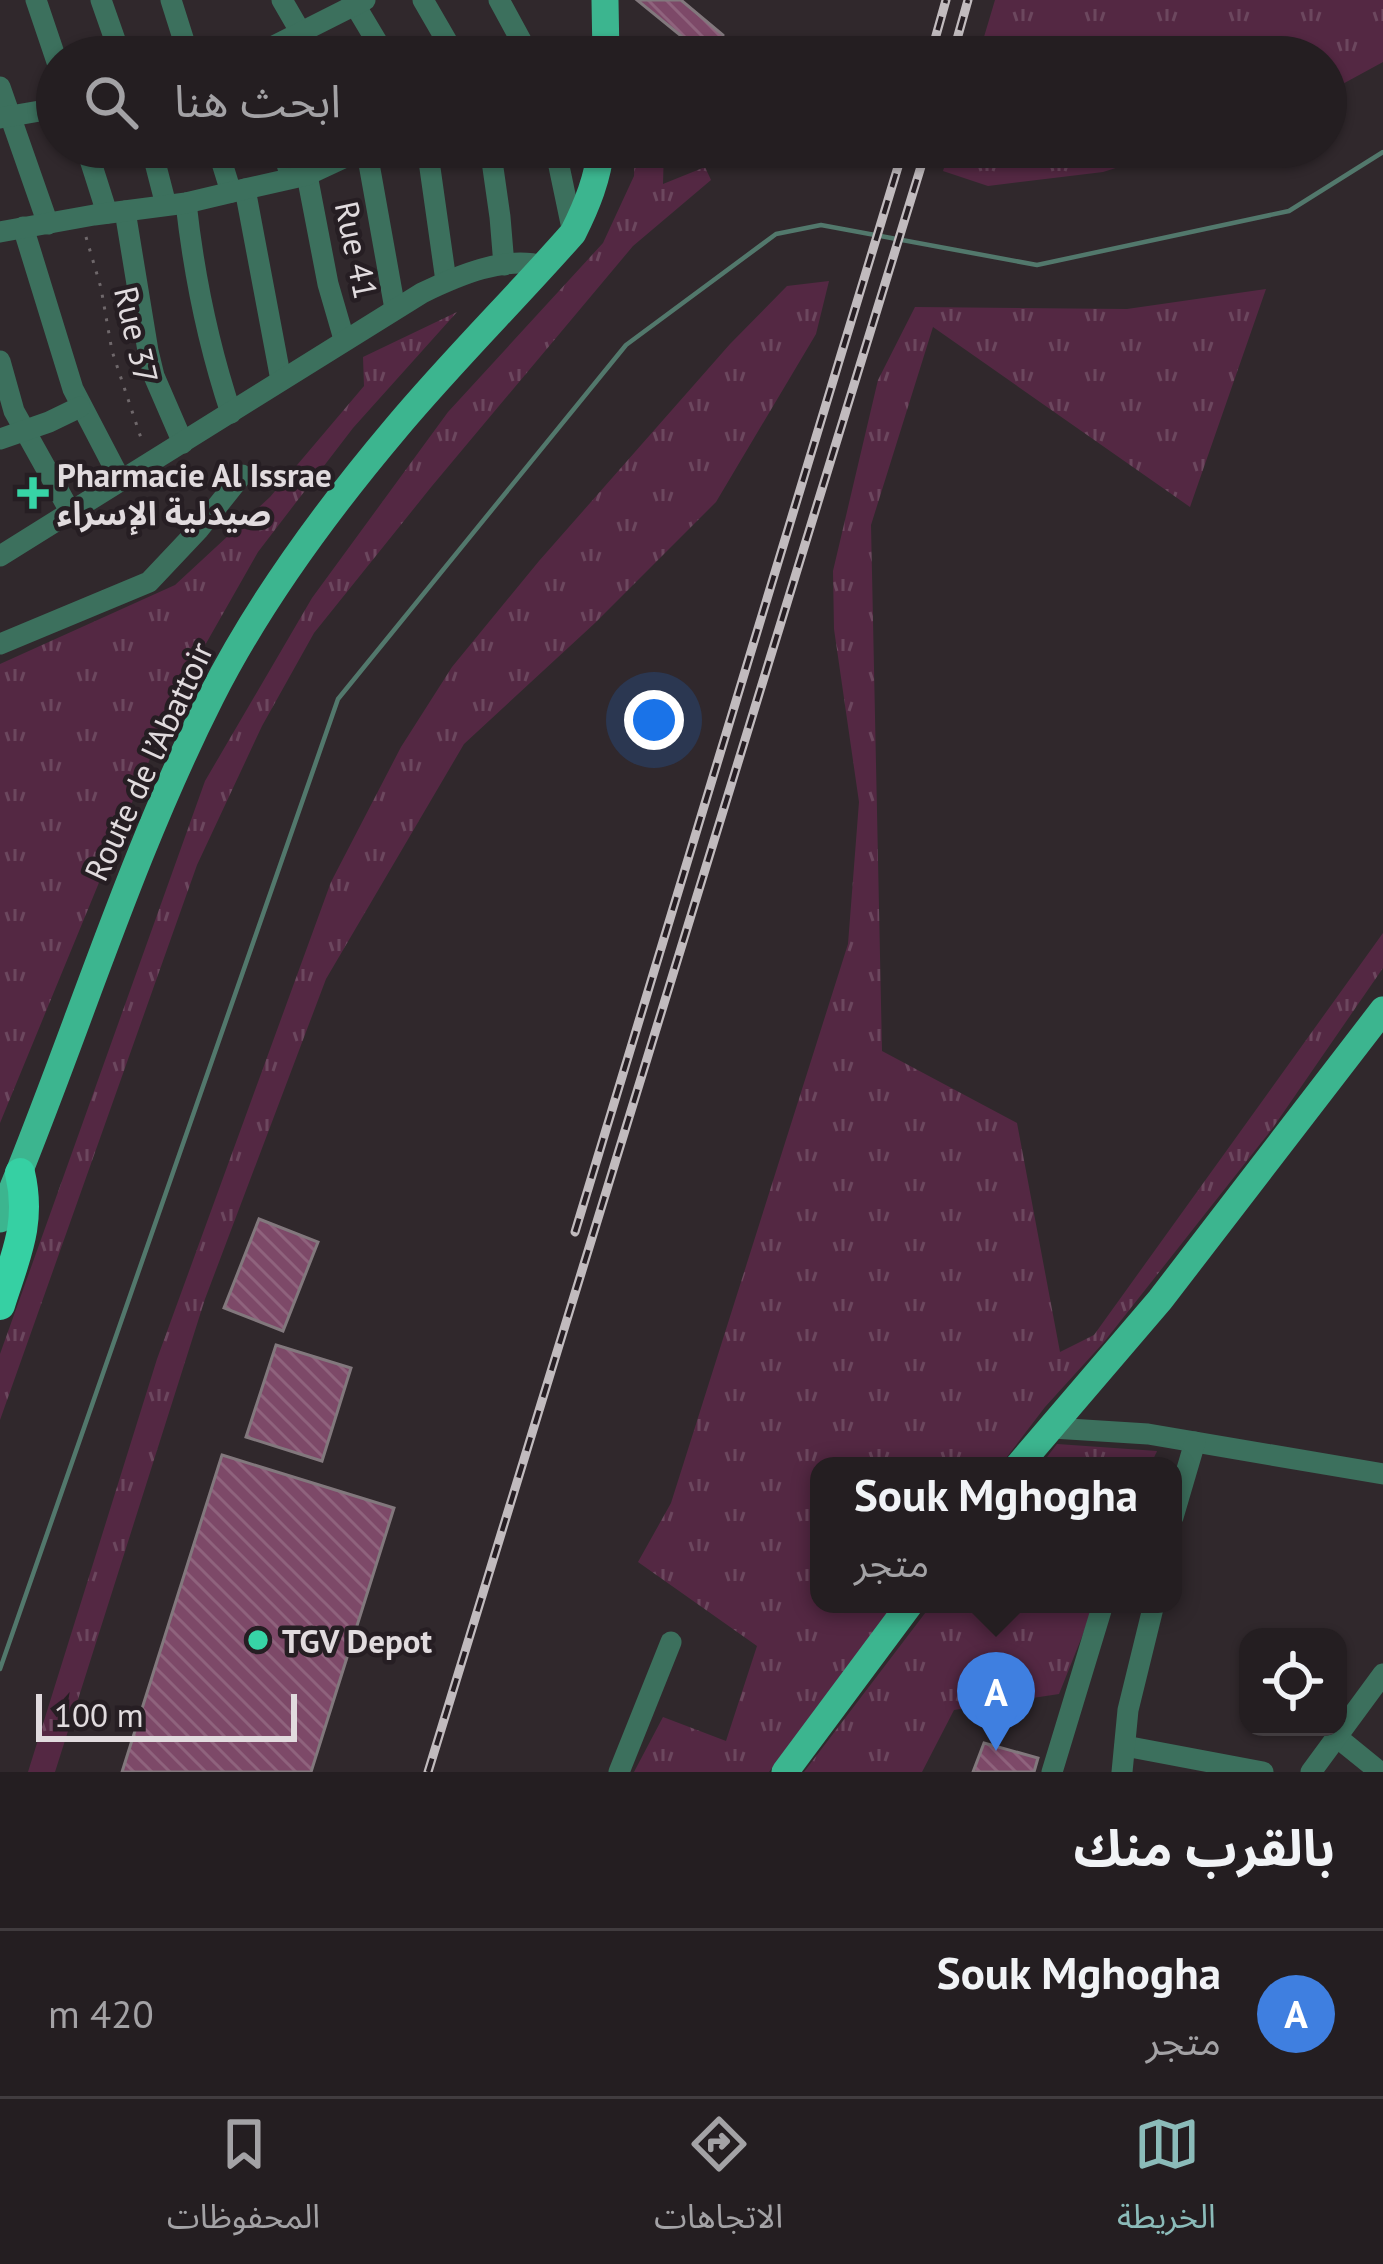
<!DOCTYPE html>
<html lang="ar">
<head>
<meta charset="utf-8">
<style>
  :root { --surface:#241e21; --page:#2c272a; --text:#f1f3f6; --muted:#a3a2a5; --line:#413c3f; --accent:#8bbbb9 }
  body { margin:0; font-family:"PT Sans","Noto Sans Arabic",sans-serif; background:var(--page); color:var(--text); direction:rtl }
  .controls { position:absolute; right:36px; bottom:36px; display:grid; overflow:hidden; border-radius:24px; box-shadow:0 3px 9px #0004 }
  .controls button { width:108px; height:108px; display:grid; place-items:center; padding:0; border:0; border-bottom:3px solid var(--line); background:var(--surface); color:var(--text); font:60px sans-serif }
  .scale { position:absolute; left:36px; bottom:30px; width:261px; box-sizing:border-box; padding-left:12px; border:6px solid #e1dbde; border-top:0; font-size:33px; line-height:42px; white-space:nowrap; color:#e1dbde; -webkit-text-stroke:9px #261e23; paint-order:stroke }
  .you { position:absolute; left:654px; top:720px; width:42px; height:42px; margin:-30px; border:9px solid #fff; border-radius:50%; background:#1a73e8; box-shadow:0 0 0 18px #1a73e833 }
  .badge { display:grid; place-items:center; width:78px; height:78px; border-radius:50%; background:var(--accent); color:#fff; font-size:39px; font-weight:700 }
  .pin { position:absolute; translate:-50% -99px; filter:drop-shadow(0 3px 6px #0008) }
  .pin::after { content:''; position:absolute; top:63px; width:42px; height:36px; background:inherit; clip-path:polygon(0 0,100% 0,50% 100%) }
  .popup { position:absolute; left:810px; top:1457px; width:372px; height:156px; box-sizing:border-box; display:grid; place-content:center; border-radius:24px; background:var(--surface); filter:drop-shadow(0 3px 9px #0005); font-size:39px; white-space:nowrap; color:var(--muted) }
  .popup b { font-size:45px; color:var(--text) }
  .popup::after { content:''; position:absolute; left:50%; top:100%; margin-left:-24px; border:24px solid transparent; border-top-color:var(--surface) }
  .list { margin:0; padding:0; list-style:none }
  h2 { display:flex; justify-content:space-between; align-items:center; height:156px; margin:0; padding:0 48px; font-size:51px }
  h2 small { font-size:39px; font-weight:400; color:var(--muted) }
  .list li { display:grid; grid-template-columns:78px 1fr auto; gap:36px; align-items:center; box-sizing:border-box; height:168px; padding:0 48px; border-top:3px solid var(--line) }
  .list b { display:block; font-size:45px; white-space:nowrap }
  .list p { margin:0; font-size:39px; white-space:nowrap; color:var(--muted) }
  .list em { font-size:39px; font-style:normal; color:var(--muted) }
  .icon { flex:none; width:66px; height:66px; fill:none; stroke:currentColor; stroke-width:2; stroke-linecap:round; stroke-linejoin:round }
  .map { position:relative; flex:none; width:1383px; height:1772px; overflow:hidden; direction:ltr }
  .search { position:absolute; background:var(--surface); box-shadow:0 3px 9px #0004; left:36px; right:36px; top:36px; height:132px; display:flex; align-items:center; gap:30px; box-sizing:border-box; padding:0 42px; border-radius:66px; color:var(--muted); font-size:45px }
  .sheet { height:324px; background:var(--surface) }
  nav { display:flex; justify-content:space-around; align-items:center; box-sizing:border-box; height:168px; border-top:3px solid var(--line); background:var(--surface); font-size:33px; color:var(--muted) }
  nav a { display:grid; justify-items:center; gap:6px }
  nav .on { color:var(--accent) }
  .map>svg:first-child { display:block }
</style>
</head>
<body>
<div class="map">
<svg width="1383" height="1772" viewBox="0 0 1383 1772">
  <defs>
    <pattern id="grass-tufts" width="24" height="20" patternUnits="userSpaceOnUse" patternTransform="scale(3)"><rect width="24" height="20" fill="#542843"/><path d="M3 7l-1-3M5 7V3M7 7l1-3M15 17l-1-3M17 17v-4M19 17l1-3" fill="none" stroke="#6c475e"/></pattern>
    <pattern id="building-back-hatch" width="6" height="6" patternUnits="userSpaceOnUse" patternTransform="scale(3)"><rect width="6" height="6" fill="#7d4968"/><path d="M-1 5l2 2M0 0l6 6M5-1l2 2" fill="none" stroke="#8f637d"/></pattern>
  </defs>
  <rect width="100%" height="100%" fill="#30282c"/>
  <g fill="url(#grass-tufts)">
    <path d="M995 0H1383V62L1326 93V57H978Z"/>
    <path d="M635 147H664L663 184 705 167 711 180 633 246 432 486 314 633 262 726 197 865 0 1420V1354L205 781 312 598 448 412 603 243 634 176Z"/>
    <path d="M951 147H1182L1103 172 988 186 943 171Z"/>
    <path d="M829 281 816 334 716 502 595 623 464 744 326 979 205 1299 55 1772H28L157 1359 331 882 401 747 452 667 539 561 730 344 787 286Z"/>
    <path d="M1266 289 1190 507 933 327 871 525 882 1051 1017 1123 1060 1352 1094 1335 1383 933V968L1272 1129 1104 1342 1045 1407 1000 1466H819V1604H896L769 1772H634L663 1717 726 1741 757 1646 638 1562 671 1503 848 944 859 802 834 629 833 571 878 380 915 307 1127 309Z"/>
    <path d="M457 312 353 428 258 552 175 698 0 1123V664L175 585 270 497 364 386 363 357Z"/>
    <path d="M1057 1444 1157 1451 1150 1466H1040Z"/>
    <path d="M932 1604H1095L1059 1694 954 1710 922 1772H804Z"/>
  </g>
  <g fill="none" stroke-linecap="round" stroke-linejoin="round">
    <path stroke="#52786c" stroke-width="4.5" d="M0 1669 338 699 626 345 776 234 821 225 1037 265 1289 211 1383 152"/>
  </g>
  <g fill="url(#building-back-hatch)" stroke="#82787d" stroke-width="3">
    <path d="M637 0H681L723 35 720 57H707Z"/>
    <path d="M259 1219 318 1242 283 1331 224 1308Z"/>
    <path d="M276 1345 351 1368 322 1461 246 1437Z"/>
    <path d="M222 1455 394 1508 311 1772H122Z"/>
    <path d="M984 1743 1038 1758 1034 1772H973Z"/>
  </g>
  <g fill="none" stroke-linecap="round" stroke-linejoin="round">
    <path stroke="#6f686b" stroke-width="3" stroke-dasharray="3 9" stroke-linecap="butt" d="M86 237 101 288 112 351 142 441"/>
    <g stroke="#3c705d" stroke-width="21">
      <path d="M36 0 57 62"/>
      <path d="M101 0 121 57"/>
      <path d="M171 0 189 57"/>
      <path d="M282 0 315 57"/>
      <path d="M352 0 386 57"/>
      <path d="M423 0 456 57"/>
      <path d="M499 0 530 57"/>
      <path d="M252 57 365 0"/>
      <path d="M0 87 48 224"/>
      <path d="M0 118 57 108"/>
      <path d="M86 147 107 213"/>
      <path d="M151 147 166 205"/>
      <path d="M217 147 231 192"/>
      <path d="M282 147 291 178"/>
      <path d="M366 147 395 309"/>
      <path d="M427 147 446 281"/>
      <path d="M490 147 500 217 504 265"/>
      <path d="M555 147 573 233"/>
      <path d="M307 175 328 284 344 339"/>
      <path d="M245 189 281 380"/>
      <path d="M186 203C194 275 208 344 231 413"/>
      <path d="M125 211 148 351 154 376 183 443"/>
      <path d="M23 227 73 389 121 481"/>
      <path d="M0 232 94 215 186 203 245 189 307 175 367 147"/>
      <path d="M0 361 14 411 71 513"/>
      <path d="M0 439 49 422 80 407"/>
      <path d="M0 556 422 293C457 276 505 255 543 266"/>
      <path d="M0 644 149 582 199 529 242 475"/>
      <path d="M1053 1428 1148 1434 1383 1474"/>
      <path d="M1173 1517 1195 1442"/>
      <path d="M1338 1738 1380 1772"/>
      <path d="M1125 1746 1263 1772"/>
      <path d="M619 1772 671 1642"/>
      <path d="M1052 1772 1103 1604"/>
      <path d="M1122 1772 1128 1710 1154 1604"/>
      <path d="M1311 1772 1383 1674"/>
    </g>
    <g stroke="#3cb58f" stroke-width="27">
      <path d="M605 0 606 57"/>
      <path d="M0 1219C73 1046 126 865 211 697 260 600 326 511 396 428 452 361 515 299 573 233 587 205 598 178 601 147"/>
      <path d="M1018 1466 1160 1300 1383 1010"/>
      <path d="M785 1772 910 1604"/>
    </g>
    <path stroke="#36d0a3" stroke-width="30" d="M0 1305C15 1257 32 1224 20 1173"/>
    <g stroke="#c1bbbe" stroke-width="9">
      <g id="rail">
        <path d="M930 57 946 0"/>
        <path d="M952 57 968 0"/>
        <path d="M575 1232 904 147"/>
        <path d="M428 1772 927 147"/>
      </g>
    </g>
    <use href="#rail" stroke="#261e23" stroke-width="4.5" stroke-dasharray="14" stroke-linecap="butt"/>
  </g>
  <g fill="#37d4a6" stroke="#261e23" stroke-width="4.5">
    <path d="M27 475h12v12h12v12h-12v12h-12v-12h-12v-12h12z"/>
    <circle cx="258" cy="1640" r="12"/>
  </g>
  <g text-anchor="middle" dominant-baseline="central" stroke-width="9" stroke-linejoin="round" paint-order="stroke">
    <g font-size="33" fill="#e1dbde" stroke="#261e23">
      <text transform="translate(357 250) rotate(78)">Rue 41</text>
      <text transform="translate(137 335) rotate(77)">Rue 37</text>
      <text transform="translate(148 761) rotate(-65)">Route de l’Abattoir</text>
    </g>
    <g font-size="33" font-weight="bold" fill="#e1dbde" stroke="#261e23" text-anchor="start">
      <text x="57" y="474">Pharmacie Al Issrae<tspan x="57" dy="38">صيدلية الإسراء</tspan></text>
      <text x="282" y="1640">TGV Depot</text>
    </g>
  </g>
</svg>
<div class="controls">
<button><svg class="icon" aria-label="locate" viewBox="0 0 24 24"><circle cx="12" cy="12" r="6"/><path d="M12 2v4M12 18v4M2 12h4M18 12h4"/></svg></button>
</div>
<div class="scale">100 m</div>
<div class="you"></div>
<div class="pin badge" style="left:996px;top:1751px;background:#3f7fe0">A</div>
<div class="popup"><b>Souk Mghogha</b>متجر</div>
<div class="search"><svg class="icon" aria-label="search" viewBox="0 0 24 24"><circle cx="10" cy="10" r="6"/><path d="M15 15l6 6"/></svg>ابحث هنا</div>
</div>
<section class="sheet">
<h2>بالقرب منك<small></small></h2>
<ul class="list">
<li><span class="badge" style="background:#3f7fe0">A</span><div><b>Souk Mghogha</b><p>متجر</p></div><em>420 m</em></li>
</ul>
</section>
<nav>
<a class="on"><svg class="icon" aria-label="map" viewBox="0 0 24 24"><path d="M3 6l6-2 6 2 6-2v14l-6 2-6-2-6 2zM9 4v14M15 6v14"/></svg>الخريطة</a>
<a><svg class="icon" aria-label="directions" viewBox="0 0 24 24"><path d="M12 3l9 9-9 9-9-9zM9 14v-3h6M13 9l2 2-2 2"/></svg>الاتجاهات</a>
<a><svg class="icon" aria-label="saved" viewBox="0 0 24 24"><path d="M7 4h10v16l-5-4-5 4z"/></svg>المحفوظات</a>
</nav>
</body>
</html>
